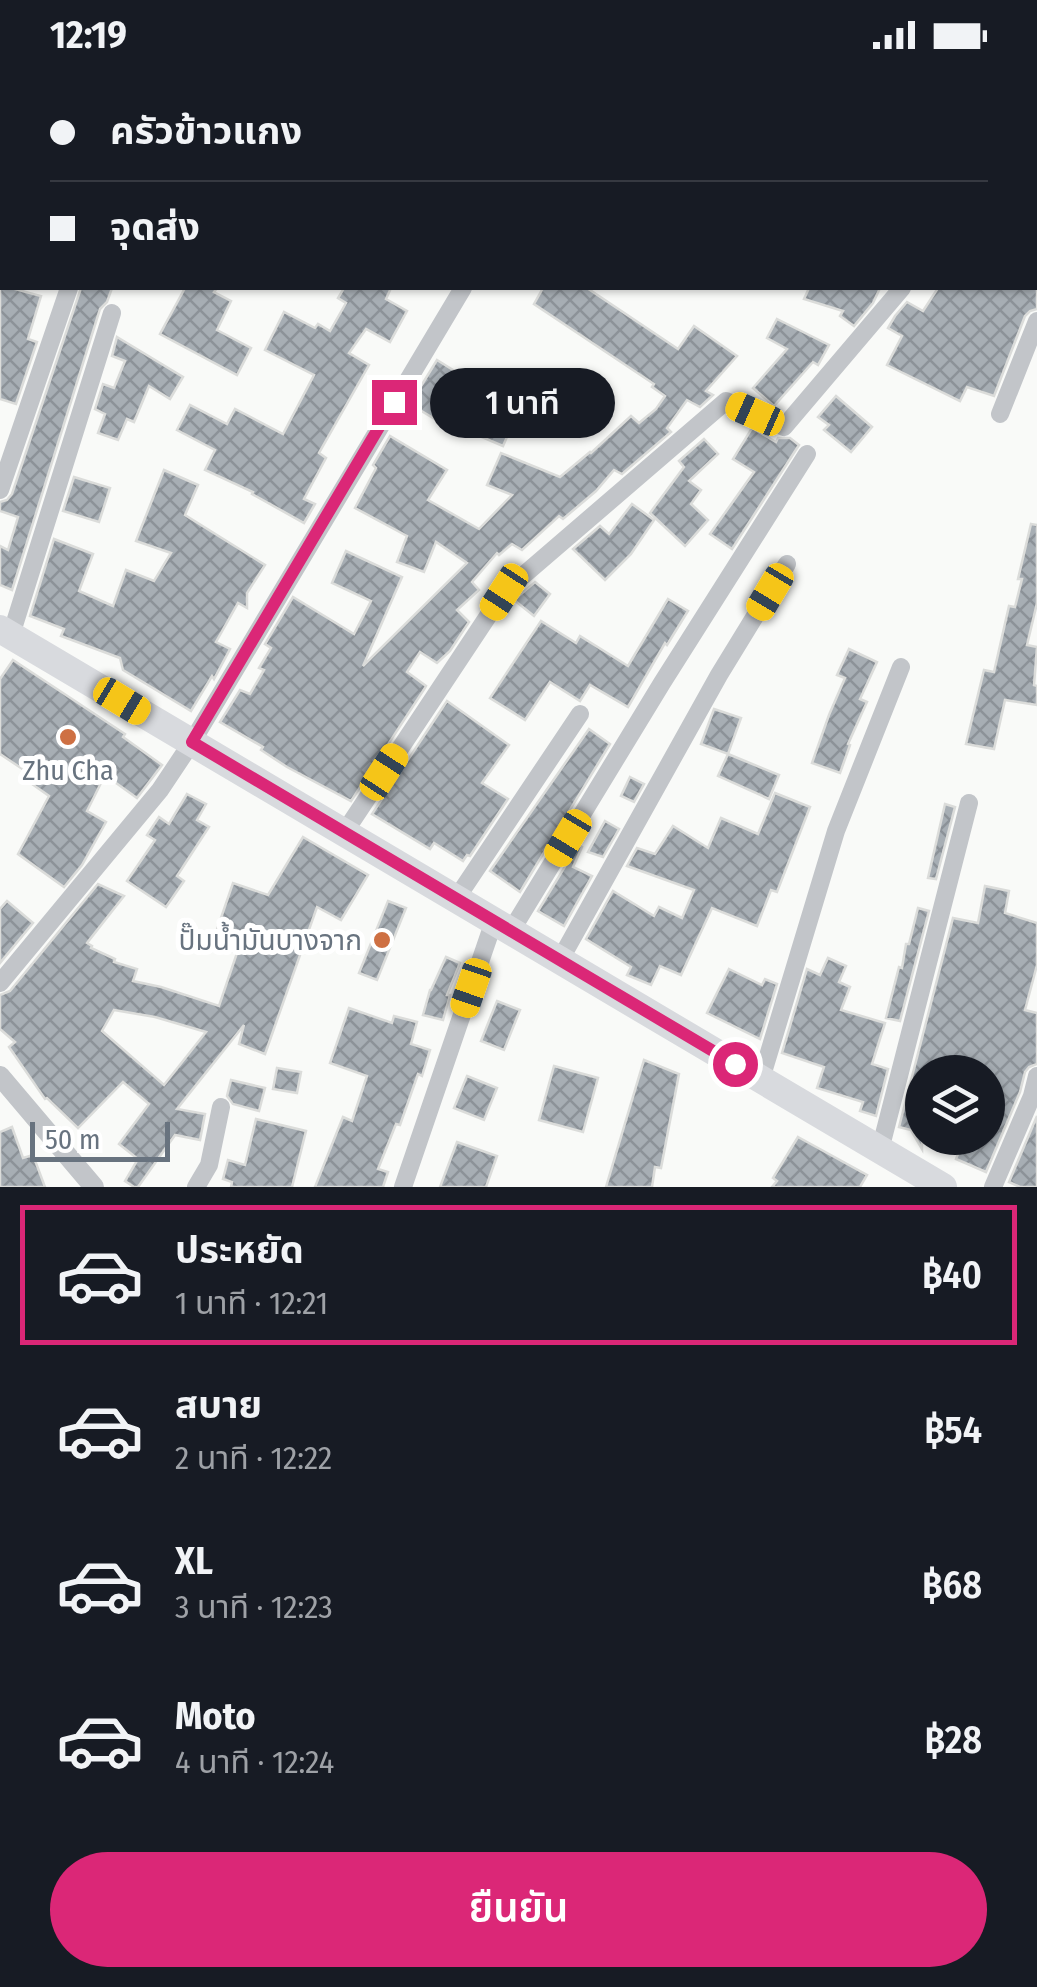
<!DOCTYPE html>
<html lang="th">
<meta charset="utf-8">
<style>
body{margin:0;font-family:"Fira Sans Condensed","Noto Sans Thai",sans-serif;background:#242831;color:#f1f3f6;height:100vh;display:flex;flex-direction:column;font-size:38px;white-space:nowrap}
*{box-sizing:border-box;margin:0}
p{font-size:32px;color:#9ea1a6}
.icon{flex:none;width:55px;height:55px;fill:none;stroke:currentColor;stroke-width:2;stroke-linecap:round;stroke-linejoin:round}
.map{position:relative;height:1117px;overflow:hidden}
.drawer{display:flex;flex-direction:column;background:#171b24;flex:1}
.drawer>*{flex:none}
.banner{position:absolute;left:0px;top:0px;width:1038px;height:220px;box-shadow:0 2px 8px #0004;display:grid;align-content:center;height:220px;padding:0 50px;background:#171b24}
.buttons{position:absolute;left:905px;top:985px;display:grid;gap:20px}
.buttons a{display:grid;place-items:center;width:100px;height:100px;border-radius:50%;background:#171b24;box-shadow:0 2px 8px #0004;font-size:50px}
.scale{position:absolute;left:30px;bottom:25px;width:140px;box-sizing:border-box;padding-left:10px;border:5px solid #68737f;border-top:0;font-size:28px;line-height:35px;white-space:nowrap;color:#68737f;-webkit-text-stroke:8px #fff;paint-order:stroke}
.end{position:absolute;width:45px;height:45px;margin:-22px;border:12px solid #db2777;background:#fff;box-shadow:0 0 0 5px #fff}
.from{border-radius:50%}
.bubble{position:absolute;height:70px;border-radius:35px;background:#171b24;box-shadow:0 2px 8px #0004;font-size:32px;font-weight:600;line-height:70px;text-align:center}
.car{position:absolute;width:30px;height:60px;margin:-30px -15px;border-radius:12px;box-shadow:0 0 8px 2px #0007;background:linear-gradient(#f5c518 24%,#345 0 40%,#f5c518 0 76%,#345 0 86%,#f5c518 0)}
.banner b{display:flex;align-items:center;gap:35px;height:95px;font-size:38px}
.banner b+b{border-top:2px solid #363941}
.banner i{width:25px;height:25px;background:#f1f3f6}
ul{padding:18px 0 0;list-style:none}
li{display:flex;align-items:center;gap:30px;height:140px;margin:0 20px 15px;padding:0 30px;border:5px solid transparent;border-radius:0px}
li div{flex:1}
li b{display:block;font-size:38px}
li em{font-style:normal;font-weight:600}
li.active{border-color:#db2777}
li>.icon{width:90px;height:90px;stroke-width:1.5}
.button{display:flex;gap:20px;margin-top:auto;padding:20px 50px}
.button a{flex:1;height:115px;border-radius:60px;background:#db2777;color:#fff;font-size:40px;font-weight:600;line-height:115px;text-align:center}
.status{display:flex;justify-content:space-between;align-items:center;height:70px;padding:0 50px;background:#171b24;direction:ltr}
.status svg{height:28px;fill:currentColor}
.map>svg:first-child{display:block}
.building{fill:url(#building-cross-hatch);stroke:#dbdcda;stroke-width:2.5;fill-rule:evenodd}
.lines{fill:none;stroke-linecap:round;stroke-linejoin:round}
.minor{stroke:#c2c5c9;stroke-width:18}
.tertiary{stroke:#c2c5c9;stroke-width:20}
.primary{stroke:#d8dade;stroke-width:28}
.route{stroke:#db2777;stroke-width:12}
.poi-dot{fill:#ce7043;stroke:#fff;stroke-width:4}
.labels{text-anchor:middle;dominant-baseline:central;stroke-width:10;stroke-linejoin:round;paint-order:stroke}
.poi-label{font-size:28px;fill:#68737f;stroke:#fff}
</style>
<div class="status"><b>12:19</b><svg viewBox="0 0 49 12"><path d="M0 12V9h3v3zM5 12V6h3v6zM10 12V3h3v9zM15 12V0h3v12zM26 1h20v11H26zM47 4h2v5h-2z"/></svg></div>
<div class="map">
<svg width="1037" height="1117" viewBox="0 0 1037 1117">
<defs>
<pattern id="building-cross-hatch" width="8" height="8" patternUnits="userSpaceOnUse" patternTransform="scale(2.5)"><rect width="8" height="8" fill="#a7aeb4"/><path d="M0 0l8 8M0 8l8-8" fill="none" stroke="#8c9298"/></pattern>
</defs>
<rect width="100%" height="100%" fill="#f9faf8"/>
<g class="building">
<path d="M0,215L41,226L28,269L37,272L16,334L0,329Z"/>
<path d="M81,218H112L107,232L100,239L12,520L0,515V476L8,480L18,447L0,441V432L7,430L12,424Z"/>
<path d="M185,218H217L214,222L231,231L217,260L251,278L237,305L160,264Z"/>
<path d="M344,218H391L386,229L407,241L390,272L366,259L349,283L369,295L319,383L326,388L304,429L315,434L304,453L252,424L253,422L205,400L215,380L177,360L190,335L227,354L235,339L283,364L314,305L265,280L284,242L315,258L318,254L330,261L346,233L338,228Z"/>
<path d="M543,218H587L678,279L694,256L737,286L706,321L713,325L700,337L687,330L667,358L671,362L622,404L614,400L596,421L563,449L559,446L522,480L512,474L499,485L497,483L472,512L479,520L457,540L469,552L450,581L437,593L420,582L407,602L426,616L425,618L351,731L287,697L261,680L263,677L220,652L240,620L250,624L264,600L259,598L271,578L265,574L293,527L354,564L371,531L332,513L346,481L402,507L363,596L467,493L436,472L424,502L397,492L407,466L355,438L376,398L373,395L390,366L447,400L428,430L479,459L512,425L487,415L501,383L560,407L590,382L591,383L631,346L639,353L656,339L665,326L652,317L654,314L534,234Z"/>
<path d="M809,218H880L873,233L854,256L840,246L843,241L804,229Z"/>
<path d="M938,218H1037V239L1030,241L1025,246L994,326L967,317L960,331L887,295L902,266L888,258L895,246L907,232L923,241Z"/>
<path d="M777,249L829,275L818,295L813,292L774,336L753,318L787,279L767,268Z"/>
<path d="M117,267L183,307L170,329L149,316L134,352L127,349L118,370L98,363L105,344L95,339L103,314L114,318L125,291L112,286Z"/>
<path d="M437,290L485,320L481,326L517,344L503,376L461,358L458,363L410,334Z"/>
<path d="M836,326L872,357L851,382L824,360L829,355L818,347Z"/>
<path d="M752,358L776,372L778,368H790L799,375L732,479L710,464L754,402L733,389Z"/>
<path d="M704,369L718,384L689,411L701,420L691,434L708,450L685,476L650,443L684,397L679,391Z"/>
<path d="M164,400L198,415L185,445L265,495L247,523V538L238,533L216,572L230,579L214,609L212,606L191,641L123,600L120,588L61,566L64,559L30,546L54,469L93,484L79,521L113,536L126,500L154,511L171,483L136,471Z"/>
<path d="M74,407L110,418L99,452L63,441Z"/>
<path d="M632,434L654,450L631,484L605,510L573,479L600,456L609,464Z"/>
<path d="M1031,454L1037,455V533L1027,575L1037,577L1034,615L1037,616V635L1005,630L994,679L966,674L984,600L994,602L1009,536L1015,537L1022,509H1018Z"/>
<path d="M535,512L550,524L534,546L514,530Z"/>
<path d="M668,529L688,541L667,575L665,573L628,637L590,615L580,631L550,612L525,650L490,628L541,551L576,573L580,566L628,596Z"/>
<path d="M849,579L877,592L860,629L867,632L848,674L850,675L840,703L812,693L829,645L845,608L837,605Z"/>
<path d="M13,590L125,664L123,667L162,695L137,728L105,705L87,741L106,752L82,795L64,817L18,784L49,726L32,714L36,708L0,684V609Z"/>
<path d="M447,631L509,675L482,713L508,729L470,786L467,785L463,791L434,773L430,779L372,744Z"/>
<path d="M714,639L741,648L728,684L701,674Z"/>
<path d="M589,659L610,674L520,822L490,801Z"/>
<path d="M728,684L779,705L769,729L718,706Z"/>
<path d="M630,707L644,714L634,732L621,726Z"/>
<path d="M775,723L810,737L777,822L771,820L757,856L712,838L681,905L660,896L651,915L627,905L631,897L586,869L613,821L654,846L659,837L682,848L694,820L627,796L637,778L655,784L673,756L708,778L721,748L758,764Z"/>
<path d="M187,724L206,734L197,750L209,757L177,806L184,811L166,837L127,811L155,770L147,765L159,747L169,754Z"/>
<path d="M945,734L955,737L936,809L928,808Z"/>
<path d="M605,751L619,759L603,787L588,782Z"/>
<path d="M303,767L368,805L341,850L317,837L265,984L239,974L244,955L177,1039L205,1044L200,1070L175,1065L138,1117H134L125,1111L138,1089L119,1074L149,1034L123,1012L78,1058L47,1028L45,1029L9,977L15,972L0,959V925L10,921L98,814L124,826L87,873L92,876L91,878L115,889L114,892L137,899L133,911L161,917L219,936L237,883L212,874L233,813L268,825ZM114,940L155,947L206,962L164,1015L102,961Z"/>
<path d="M578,775L582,777L573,797L592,806L564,856L538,841Z"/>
<path d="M985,816L1009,821L1005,843L1037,853V895L1025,940L1037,943V994L1029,997L1025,1002L1020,1022L986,1102L956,1089L958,1084L922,1071V1079L911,1060L899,1057L953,848L978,853ZM922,1002H988V1068H922Z"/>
<path d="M7,831L33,853L0,893V839Z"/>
<path d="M388,831L406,838L377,910L359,903Z"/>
<path d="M918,838L929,841L900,951L886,948L899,897L902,898L906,874H909Z"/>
<path d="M446,887L460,893L447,925H450L443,950L423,945L430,920H431Z"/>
<path d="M828,888L846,896L839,912L850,917L841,940L885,953L872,994L888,999L876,1046L860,1041L863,1032L817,1018L824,997L782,983L807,899L820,905Z"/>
<path d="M729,899L762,915L765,909L777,914L760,969L707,943Z"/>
<path d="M497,931L520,940L504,980L481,971Z"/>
<path d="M349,938L392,953L394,946L417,952L411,974L430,980L422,1006L418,1004L400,1055L396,1054L378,1099L388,1102L383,1117H315L343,1047L352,1051L367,1006L330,993Z"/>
<path d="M644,990L679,1004L661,1098L655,1097L652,1117H606Z"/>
<path d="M554,996L598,1008L583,1062L539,1050Z"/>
<path d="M277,998L301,1002L297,1023L273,1019Z"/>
<path d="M467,1006L497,1018L484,1050L454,1038Z"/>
<path d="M231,1010L265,1018L259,1041L233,1034L227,1026Z"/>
<path d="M1037,1046V1117H1020L1009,1112Z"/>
<path d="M256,1049L306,1061L292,1117H231L232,1112L223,1109L228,1090L245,1095Z"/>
<path d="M12,1057L23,1088L33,1085L45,1117H0V1062Z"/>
<path d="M798,1067L867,1105L860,1117H772L777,1111L773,1108Z"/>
<path d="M457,1072L497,1086L486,1117H440Z"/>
</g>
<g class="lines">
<g class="minor">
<path d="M489,0L493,2"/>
<path d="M143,2V0"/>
<path d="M408,2L410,0"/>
<path d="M592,2L594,0"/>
<path d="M1000,344L1037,251"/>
<path d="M0,420L69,218"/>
<path d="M11,565L112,243"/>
<path d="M344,763L504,522L726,331L784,357L902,218"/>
<path d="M456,829L580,644"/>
<path d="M511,861L662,613L807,384"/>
<path d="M560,890L719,605L787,494"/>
<path d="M0,913L160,720L192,672L463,218"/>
<path d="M761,1009L836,761L901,597"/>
<path d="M880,1080L969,733"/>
<path d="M196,1117L209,1095L221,1037"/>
<path d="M403,1117L494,851"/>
<path d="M993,1117L1032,1026L1037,1006"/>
</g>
<g class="tertiary">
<path d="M867,0L873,2"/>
<path d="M1035,71H1037"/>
<path d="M0,1006L94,1117"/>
</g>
<path class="primary" d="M0,559L943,1117"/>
</g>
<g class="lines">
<path class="route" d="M394,332L192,672L735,994"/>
</g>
<g class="poi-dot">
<circle cx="68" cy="667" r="10"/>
<circle cx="382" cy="870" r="10"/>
</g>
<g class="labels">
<g class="poi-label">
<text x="68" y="700">Zhu Cha</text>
<text x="362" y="870" text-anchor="end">ปั๊มน้ำมันบางจาก</text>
</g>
</g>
</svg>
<div class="buttons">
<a><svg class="icon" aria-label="layers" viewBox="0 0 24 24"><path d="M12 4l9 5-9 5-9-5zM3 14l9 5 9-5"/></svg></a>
</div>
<div class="scale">50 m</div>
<i class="end from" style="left:735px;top:994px"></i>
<i class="end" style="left:394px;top:332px"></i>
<div class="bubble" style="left:430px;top:298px;width:185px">1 นาที</div>
<i class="car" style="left:755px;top:344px;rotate:294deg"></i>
<i class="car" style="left:504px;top:522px;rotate:213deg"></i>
<i class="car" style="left:770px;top:522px;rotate:211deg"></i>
<i class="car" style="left:122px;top:631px;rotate:121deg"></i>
<i class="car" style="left:384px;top:702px;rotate:33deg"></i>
<i class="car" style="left:568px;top:768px;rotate:211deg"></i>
<i class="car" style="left:471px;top:918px;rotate:199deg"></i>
<div class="banner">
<b><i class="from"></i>ครัวข้าวแกง</b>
<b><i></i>จุดส่ง</b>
</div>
</div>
<section class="drawer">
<ul>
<li class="active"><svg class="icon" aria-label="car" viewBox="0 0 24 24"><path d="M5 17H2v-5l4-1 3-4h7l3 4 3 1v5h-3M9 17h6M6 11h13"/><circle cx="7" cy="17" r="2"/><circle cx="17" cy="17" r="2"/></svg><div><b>ประหยัด</b><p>1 นาที · 12:21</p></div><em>฿40</em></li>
<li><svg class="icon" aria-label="car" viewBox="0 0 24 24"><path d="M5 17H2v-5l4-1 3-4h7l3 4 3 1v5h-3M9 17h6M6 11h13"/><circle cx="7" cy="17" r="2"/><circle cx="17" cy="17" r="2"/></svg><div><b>สบาย</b><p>2 นาที · 12:22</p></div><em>฿54</em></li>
<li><svg class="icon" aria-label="car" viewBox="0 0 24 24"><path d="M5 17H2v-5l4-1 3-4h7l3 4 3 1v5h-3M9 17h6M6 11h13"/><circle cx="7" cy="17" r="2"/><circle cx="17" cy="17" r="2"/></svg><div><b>XL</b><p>3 นาที · 12:23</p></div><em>฿68</em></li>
<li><svg class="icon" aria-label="car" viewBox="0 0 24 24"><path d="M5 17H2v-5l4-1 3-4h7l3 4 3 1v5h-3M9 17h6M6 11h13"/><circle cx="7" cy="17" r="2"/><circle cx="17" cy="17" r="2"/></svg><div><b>Moto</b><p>4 นาที · 12:24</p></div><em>฿28</em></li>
</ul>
<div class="button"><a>ยืนยัน</a></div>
</section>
